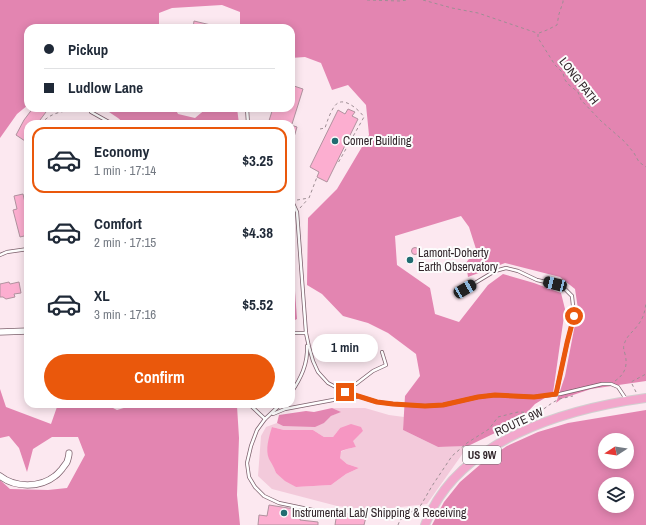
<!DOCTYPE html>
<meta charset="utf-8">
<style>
body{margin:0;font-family:"Archivo Narrow",sans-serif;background:#f2f2f3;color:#1f2937;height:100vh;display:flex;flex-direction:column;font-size:15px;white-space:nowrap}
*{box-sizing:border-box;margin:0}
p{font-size:13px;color:#747a83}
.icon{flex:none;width:22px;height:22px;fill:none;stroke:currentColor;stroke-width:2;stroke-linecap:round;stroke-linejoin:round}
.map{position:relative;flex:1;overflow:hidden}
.details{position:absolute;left:24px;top:120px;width:271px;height:288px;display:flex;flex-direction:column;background:#fff;border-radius:12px;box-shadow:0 2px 10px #0003}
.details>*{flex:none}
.banner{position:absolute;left:24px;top:24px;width:271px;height:88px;border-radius:12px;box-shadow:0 2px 10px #0003;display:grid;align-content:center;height:88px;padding:0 20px;background:#fff}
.needle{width:26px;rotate:258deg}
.tools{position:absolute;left:598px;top:433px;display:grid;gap:8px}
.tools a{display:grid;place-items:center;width:36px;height:36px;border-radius:50%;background:#fff;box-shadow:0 2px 10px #0003;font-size:20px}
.end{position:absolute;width:18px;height:18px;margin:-9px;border:5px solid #ea580c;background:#fff;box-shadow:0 0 0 2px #fff}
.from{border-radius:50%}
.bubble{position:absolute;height:28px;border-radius:14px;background:#fff;box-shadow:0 2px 10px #0003;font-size:13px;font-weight:700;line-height:28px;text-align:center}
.car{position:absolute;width:12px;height:24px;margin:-12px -6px;border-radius:5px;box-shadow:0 0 3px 1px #0007;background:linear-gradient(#222 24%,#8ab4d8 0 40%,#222 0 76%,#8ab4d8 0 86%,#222 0)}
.banner b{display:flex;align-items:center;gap:14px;height:38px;font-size:15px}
.banner b+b{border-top:1px solid #e0e1e3}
.banner i{width:10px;height:10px;background:#1f2937}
ul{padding:7px 0 0;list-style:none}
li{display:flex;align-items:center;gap:12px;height:66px;margin:0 8px 6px;padding:0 12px;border:2px solid transparent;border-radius:12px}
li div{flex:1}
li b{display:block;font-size:15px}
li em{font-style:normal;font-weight:700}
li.selected{border-color:#ea580c}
li>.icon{width:36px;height:36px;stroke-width:1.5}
.button{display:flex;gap:8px;margin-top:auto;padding:8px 20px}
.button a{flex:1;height:46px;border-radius:24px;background:#ea580c;color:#fff;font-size:16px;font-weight:700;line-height:46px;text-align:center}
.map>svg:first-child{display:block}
.green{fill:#f3cadb;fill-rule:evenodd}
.forest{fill:#e385b1;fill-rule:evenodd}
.water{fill:#f696c2}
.building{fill:#fcaed0;stroke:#b1929f}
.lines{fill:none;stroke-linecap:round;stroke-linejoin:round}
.lane-casing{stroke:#7c606c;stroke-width:4}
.street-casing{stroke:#7c606c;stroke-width:7}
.primary-casing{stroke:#d2cfd0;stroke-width:10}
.path{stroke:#9e8e94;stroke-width:1;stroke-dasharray:3 3;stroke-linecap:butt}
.lane{stroke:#fff;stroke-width:2.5}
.street{stroke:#fff;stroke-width:5.5}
.primary{stroke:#f2a7cc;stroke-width:8}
.route{stroke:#ea580c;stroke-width:5}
.poi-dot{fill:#206c71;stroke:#fcfcfc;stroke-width:1.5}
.labels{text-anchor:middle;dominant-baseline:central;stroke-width:4;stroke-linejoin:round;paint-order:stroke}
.shield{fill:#fcfcfc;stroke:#6f666a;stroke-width:1}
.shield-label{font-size:11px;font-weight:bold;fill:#32262b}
.street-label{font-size:12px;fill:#32262b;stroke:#fcfcfc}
.poi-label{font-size:12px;fill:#32262b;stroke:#fcfcfc;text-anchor:start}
</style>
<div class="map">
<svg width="646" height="525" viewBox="0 0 646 525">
<rect width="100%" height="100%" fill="#fce8f0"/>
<path class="green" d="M332,408H365L389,415L404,417L403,430L438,447L468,446L427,504L374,510L337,506L272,489L258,476L261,436L266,427L277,423L283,426L324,423L331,416L340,412ZM272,427L284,430H313L324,437H333L340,428L363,431L352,441L356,447L347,449L340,452V458L347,464L359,468L346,474L331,485L296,487L276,473L274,467Z"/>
<g class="forest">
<path d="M0,0H646V381L591,389L561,399L556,403L565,376L578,309L575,289L560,277L505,263L468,277L466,263L476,249L469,227L461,216L395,236L397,265L430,288L435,314L459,322L488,285L503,274L534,283L561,293L565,309L553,393L535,404L518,422L468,446L438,447L403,430L405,396L420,376L416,354L388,333L368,323L343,316L322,294L307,285L308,218L337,189L369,135L366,105L348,85L332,90L321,63L305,57L291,58V28H240V12L222,5L172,8L159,13V28H28V105L17,114L0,138Z"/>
<path d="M103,108H175L178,114L195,118L207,108H237L239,124H125L118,118Z"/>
<path d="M291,263H293L297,319L291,322Z"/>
<path d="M0,389L6,407L51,424L58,404H105L117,410L137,404H235L237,406L239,438L237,495L240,525H0V480L10,489L48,490L67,488L85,455L78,437H52L33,449L27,472L19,448L9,436L0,438Z"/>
<path d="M332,408L341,412L331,416L324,423L315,427L283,426L277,423L279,415L306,411L314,412Z"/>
<path d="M646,410V525H432L444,502L460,482L482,463L507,446L538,432L568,423ZM605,440H627V462H605ZM605,484H627V506H605Z"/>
</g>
<path class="water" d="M351,424L361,427L363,431L353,441L356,447L347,449L341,451L340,458L347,464L359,468L346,474L331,485L296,487L285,481L276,473C274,467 272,464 269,459C265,449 269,437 272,427L284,430H313L324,437H333L340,428Z"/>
<g class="building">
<path d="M194,21L215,26V28H193Z"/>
<path d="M291,85L303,89L292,124H268L273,108H291Z"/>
<path d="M33,108H49L37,124H28V143L16,135L24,120Z"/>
<path d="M348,109L355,112L352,116L358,119L327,182L317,177L319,172L310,167L338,110L345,114Z"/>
<path d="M291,125L297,127L292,144L291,143Z"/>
<path d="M23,194L28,216V235L20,237L13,210L17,209L14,196Z"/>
<circle cx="415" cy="251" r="3.5"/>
<path d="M9,282L10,284L19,282L21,293L14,294L15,297L6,299L3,297H0V284Z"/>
<path d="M269,505L301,510L300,520L318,522V525H258L259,515L267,516Z"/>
<path d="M337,512L366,517L364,525H335Z"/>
</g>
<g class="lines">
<g class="lane-casing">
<g id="lane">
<path d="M90,108L91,112L109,122L117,124"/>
<path d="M247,108L248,124"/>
<path d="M186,109L187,108"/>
<path d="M291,199L297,212L306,333L309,347L313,361L318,372L328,383L345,392L377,402L393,404L425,406L443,405L478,397L495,395L534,397L560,394L602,384H611L618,387L626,399"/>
<path d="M0,255L7,252L28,249"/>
<path d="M465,289L495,271L506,268L518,271L537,280L555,284L564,288L572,296L574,316L567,343L556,394"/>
<path d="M291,333H306"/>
<path d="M356,384L373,371L386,365L382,352"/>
<path d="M291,393C301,378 308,364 307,346"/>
<path d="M249,404L265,419"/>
<path d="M281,404L265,419L257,430L251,446L247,463L249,477L255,487L264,496L279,503L332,514"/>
<path d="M273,414L285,409L349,397H357"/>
</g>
</g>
<g class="street-casing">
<g id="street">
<path d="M0,332L28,331"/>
<path d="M0,476C15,488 40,488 55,476C58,474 60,471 62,469C63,467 66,464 67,462C68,459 69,455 69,453"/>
</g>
</g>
<g class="primary-casing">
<path id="primary" d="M425,525C457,440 565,409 646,398"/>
</g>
<g class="path">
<path d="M367,0L400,1L407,0"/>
<path d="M423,0L452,8L478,13L537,33"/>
<path d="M539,33L547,30L557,25L559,14L563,2V0"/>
<path d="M538,34V38L555,65L563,73L565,80L569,85L578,92L581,100L601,121L625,142L634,153L639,162L646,167"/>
<path d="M41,124C51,111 68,110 84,110L85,108"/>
<path d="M320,129L325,128C327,122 332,106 338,103C346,98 360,111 364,117L338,163H336"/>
<path d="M297,200L309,198L317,177"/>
<path d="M300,208L308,199"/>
<path d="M291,217H292"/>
<path d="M615,381C625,374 628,366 625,354C624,350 623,348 624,345C626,336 633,332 638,325C644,317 645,311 646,302"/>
<path d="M636,392L631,382L646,374"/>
<path d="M398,525L400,520L421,505L432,486L452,456L467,443L489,429L498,417L518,412L538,413L552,403L559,399L573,396"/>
</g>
<use href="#lane" class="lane"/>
<use href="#street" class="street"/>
<use href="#primary" class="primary"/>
</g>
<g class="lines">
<path class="route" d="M345,392L377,402L393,404L425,406L443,405L478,397L495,395L534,397L556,394L567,343L574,316"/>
</g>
<g class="poi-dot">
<circle cx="335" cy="141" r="4"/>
<circle cx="410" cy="260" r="4"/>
<circle cx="284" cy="513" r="4"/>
</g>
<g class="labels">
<rect class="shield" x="463" y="446" width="38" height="18" rx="3"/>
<g class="shield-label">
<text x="482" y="455">US 9W</text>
</g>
<g class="street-label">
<text transform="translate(579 81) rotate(52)">LONG PATH</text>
<text transform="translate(519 422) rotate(-25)">ROUTE 9W</text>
</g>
<g class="poi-label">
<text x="343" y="141">Comer Building</text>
<text x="418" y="253">Lamont-Doherty<tspan x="418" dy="14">Earth Observatory</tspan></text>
<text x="292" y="513">Instrumental Lab/ Shipping &amp; Receiving</text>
</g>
</g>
</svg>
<div class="tools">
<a><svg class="needle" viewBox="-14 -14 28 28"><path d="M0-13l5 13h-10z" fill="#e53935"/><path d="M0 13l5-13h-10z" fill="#747a83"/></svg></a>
<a><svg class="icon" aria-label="layers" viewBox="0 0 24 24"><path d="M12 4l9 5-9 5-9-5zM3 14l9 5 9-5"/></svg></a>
</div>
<i class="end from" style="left:574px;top:316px"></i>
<i class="end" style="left:345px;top:392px"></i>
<div class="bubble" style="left:312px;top:334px;width:66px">1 min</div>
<i class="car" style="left:555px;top:284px;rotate:284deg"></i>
<i class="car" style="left:465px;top:289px;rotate:60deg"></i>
<div class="banner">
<b><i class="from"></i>Pickup</b>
<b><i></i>Ludlow Lane</b>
</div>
<section class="details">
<ul>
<li class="selected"><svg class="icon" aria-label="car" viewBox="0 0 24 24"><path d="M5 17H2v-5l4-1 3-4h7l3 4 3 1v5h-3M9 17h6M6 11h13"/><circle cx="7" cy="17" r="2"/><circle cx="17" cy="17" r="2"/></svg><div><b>Economy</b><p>1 min · 17:14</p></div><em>$3.25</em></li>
<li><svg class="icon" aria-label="car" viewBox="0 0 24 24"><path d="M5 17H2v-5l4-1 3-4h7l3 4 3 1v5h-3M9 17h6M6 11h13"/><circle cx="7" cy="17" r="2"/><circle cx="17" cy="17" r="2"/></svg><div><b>Comfort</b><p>2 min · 17:15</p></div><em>$4.38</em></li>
<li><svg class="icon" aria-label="car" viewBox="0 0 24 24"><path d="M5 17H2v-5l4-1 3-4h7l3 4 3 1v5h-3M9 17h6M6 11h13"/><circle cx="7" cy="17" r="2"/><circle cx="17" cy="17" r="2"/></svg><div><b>XL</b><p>3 min · 17:16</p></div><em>$5.52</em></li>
</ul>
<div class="button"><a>Confirm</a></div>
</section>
</div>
